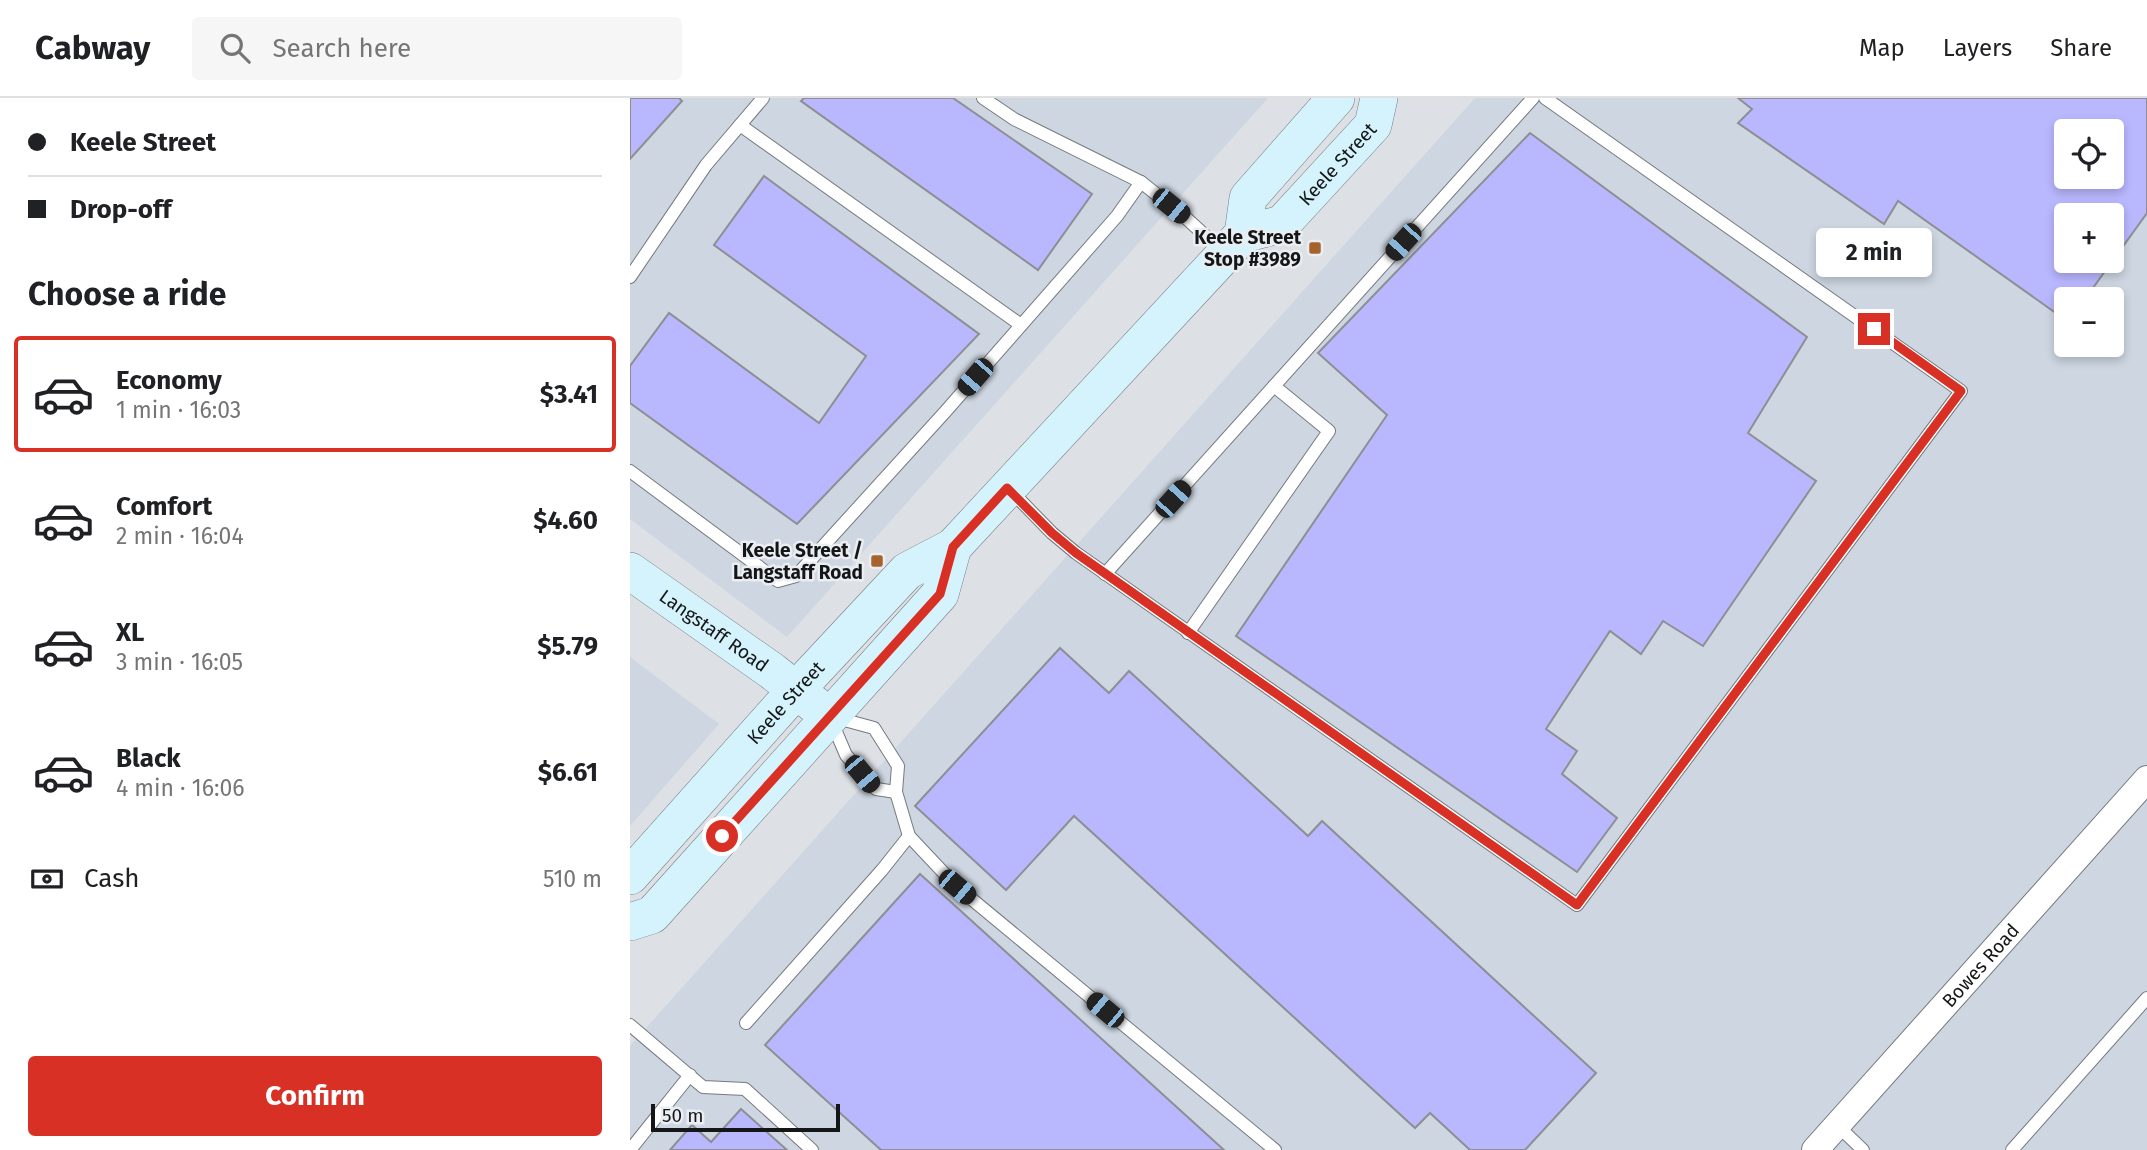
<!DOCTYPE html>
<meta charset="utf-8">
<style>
body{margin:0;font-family:"Fira Sans",sans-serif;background:#f6f6f6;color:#202124;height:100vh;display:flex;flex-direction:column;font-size:26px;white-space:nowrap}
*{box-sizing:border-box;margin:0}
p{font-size:23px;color:#757577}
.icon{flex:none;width:38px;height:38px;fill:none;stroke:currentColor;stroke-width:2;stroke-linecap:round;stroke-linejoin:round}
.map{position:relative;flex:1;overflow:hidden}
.details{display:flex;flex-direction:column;background:#fff;width:630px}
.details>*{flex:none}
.guide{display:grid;align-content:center;height:154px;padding:0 28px;background:#fff}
.buttons{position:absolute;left:1424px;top:21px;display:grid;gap:14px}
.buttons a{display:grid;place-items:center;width:70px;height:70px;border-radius:7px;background:#fff;box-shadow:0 4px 10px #0003;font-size:35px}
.scale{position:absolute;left:21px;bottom:18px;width:189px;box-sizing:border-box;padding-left:7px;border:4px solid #141617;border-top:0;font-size:19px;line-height:24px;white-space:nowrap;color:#141617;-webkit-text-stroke:5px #eaeef3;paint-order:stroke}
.end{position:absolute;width:32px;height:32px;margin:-16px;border:9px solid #d93025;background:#fff;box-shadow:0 0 0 4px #fff}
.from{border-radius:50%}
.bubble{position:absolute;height:49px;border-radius:7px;background:#fff;box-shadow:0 4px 10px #0003;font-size:23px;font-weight:700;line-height:49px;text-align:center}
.car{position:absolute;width:21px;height:42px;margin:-21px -10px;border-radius:9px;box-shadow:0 0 5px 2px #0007;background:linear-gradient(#222 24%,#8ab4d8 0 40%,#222 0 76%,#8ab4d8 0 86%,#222 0)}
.guide b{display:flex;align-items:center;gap:24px;height:66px;font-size:26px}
.guide b+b{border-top:2px solid #e0e0e0}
.guide i{width:18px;height:18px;background:#202124}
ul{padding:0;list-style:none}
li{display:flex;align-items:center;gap:21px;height:116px;margin:0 14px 10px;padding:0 14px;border:4px solid transparent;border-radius:7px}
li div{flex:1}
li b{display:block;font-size:26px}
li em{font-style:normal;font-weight:700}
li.on{border-color:#d93025}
li>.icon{width:63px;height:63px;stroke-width:1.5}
h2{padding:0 28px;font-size:32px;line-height:84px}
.pay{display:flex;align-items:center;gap:18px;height:77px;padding:0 28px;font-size:26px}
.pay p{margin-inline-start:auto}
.action{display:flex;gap:14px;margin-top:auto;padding:14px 28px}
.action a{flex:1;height:80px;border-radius:7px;background:#d93025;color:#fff;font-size:28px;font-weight:700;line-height:80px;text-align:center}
header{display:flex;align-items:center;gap:42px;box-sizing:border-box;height:98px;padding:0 35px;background:#fff;border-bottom:2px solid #e0e0e0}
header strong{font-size:33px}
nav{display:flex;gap:38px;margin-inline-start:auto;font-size:24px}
.search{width:490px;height:63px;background:#f6f6f6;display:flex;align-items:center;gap:18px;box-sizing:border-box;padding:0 24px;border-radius:7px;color:#757577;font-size:26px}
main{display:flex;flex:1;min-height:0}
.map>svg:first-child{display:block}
.built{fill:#cdd6e1;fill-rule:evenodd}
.building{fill:#b9b7fe;stroke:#8e8e93;stroke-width:2;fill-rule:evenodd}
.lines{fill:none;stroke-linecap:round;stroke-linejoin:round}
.lane-casing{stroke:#767a7e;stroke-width:14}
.street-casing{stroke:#767a7e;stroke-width:28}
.secondary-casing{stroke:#767a7e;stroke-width:38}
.lane{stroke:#fff;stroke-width:12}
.street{stroke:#fff;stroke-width:26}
.secondary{stroke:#d5f3fc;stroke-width:37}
.route{stroke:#d93025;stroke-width:9}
.poi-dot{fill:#a4642c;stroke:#eaeef3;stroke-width:2.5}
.labels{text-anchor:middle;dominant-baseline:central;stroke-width:5;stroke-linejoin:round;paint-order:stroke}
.street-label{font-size:19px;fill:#141617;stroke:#eaeef3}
.poi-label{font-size:19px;font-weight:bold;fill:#141617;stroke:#eaeef3;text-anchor:end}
</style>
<header>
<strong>Cabway</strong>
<div class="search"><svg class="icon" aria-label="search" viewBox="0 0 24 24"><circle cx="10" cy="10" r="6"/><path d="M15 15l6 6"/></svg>Search here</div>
<nav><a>Map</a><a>Layers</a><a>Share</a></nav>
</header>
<main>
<section class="details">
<div class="guide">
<b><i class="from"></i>Keele Street</b>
<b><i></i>Drop-off</b>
</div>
<h2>Choose a ride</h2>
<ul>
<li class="on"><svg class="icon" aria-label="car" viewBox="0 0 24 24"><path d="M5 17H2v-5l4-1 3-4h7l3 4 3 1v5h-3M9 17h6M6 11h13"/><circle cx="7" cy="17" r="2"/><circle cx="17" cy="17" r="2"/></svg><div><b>Economy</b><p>1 min · 16:03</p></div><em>$3.41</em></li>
<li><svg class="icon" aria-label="car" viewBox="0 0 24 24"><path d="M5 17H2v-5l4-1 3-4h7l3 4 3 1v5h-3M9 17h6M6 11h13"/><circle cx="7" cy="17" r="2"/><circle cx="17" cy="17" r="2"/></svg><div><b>Comfort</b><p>2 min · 16:04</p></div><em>$4.60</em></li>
<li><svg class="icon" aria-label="car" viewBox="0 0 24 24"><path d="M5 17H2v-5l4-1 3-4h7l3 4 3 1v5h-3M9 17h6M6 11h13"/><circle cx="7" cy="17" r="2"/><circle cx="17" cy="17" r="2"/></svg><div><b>XL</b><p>3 min · 16:05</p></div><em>$5.79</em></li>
<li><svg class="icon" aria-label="car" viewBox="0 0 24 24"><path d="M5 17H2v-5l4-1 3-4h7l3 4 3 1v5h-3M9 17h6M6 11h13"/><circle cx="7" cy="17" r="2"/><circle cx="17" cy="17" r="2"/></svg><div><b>Black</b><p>4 min · 16:06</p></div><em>$6.61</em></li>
</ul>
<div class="pay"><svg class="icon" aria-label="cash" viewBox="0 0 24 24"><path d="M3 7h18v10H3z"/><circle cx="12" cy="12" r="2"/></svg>Cash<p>510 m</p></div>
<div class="action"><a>Confirm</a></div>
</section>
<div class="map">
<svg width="1517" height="1052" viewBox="0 0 1517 1052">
<rect width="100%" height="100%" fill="#dde1e6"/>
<g class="built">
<path d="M0,0H638L157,539L0,421Z"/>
<path d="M845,0H1517V1052H0V948ZM1437,33H1482V79H1437ZM1437,117H1482V163H1437ZM1437,201H1482V247H1437Z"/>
<path d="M0,559L89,626L0,728Z"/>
</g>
<g class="building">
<path d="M0,0H49L52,3L0,61Z"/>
<path d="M174,0H323L462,96L408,172L171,3Z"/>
<path d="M1108,0H1517V115L1455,201H1437V223L1268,103L1254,126L1108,25L1122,11ZM1437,33H1482V79H1437ZM1437,117H1482V163H1437Z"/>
<path d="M900,35L1177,239L1118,335L1186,383L1073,548L1033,523L1011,556L980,533L916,631L947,653L932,676L987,720L947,774L606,538L757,317L688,255Z"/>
<path d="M134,78L349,236L167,426L0,305V268L39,215L189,325L236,258L84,147Z"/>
<path d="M430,550L479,595L499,573L678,738L692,723L966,975L895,1052H840L800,1015L785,1030L444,718L376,792L285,708Z"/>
<path d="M290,776L594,1052H251L135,947Z"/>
<path d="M111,1011L157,1052H40L62,1027L81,1044Z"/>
</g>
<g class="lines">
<g class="lane-casing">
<g id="lane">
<path d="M353,0L384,21L511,84"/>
<path d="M110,27L391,227"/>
<path d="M0,179L76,67L133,0"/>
<path d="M0,373L148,483L166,478L315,314L487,118L511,84L556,120L593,154"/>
<path d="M380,392L422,435L446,455L947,807L1331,293L915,0"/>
<path d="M475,476L903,0"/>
<path d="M558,535L699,333L644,288"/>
<path d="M207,620L244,630L268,668L266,694L279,738L327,789L645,1052"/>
<path d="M201,622L216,657L246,691L266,694"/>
<path d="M116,925L252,772L279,738"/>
<path d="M0,927L73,989L115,991L182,1052"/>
<path d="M1207,1027L1233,1052"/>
<path d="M0,1052L60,977"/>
<path d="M1382,1052L1517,900"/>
</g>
</g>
<g class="street-casing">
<g id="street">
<path id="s1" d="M1185,1052L1517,681"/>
</g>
</g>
<g class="secondary-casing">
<g id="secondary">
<path id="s2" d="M613,136L652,126L743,27L749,0"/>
<path id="s3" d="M0,473L142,573L185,607"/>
<path id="s4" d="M0,778L166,592L277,473L323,449L595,156L613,136L618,100L706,0"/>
<path d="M0,824L22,817L310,496L323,449"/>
</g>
</g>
<use href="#lane" class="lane"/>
<use href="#street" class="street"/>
<use href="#secondary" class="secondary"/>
</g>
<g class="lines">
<path class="route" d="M92,738L310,496L323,449L377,390L422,435L446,455L947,807L1331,293L1244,231"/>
</g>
<g class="poi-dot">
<rect x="678" y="143" width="14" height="14" rx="3.5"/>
<rect x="240" y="456" width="14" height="14" rx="3.5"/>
</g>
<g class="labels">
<g class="street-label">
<text stroke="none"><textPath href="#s2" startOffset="122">Keele Street</textPath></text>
<text stroke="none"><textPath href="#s3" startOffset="103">Langstaff Road</textPath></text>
<text stroke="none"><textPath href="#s4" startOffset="233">Keele Street</textPath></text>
<text stroke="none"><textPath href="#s1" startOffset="248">Bowes Road</textPath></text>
</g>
<g class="poi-label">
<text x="671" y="139">Keele Street<tspan x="671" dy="22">Stop #3989</tspan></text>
<text x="233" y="452">Keele Street /<tspan x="233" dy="22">Langstaff Road</tspan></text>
</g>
</g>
</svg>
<div class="buttons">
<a><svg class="icon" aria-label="locate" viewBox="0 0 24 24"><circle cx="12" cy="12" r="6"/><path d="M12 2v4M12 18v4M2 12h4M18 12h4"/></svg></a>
<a>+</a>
<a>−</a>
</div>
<div class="scale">50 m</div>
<i class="end from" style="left:92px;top:738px"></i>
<i class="end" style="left:1244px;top:231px"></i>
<div class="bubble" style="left:1186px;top:130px;width:116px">2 min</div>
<i class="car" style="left:541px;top:108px;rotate:129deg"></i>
<i class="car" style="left:773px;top:144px;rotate:222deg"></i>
<i class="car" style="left:345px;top:279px;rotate:221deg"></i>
<i class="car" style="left:543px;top:401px;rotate:42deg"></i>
<i class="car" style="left:232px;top:676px;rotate:140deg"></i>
<i class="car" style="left:327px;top:789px;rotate:130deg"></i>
<i class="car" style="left:475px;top:912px;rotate:310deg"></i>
</div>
</main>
